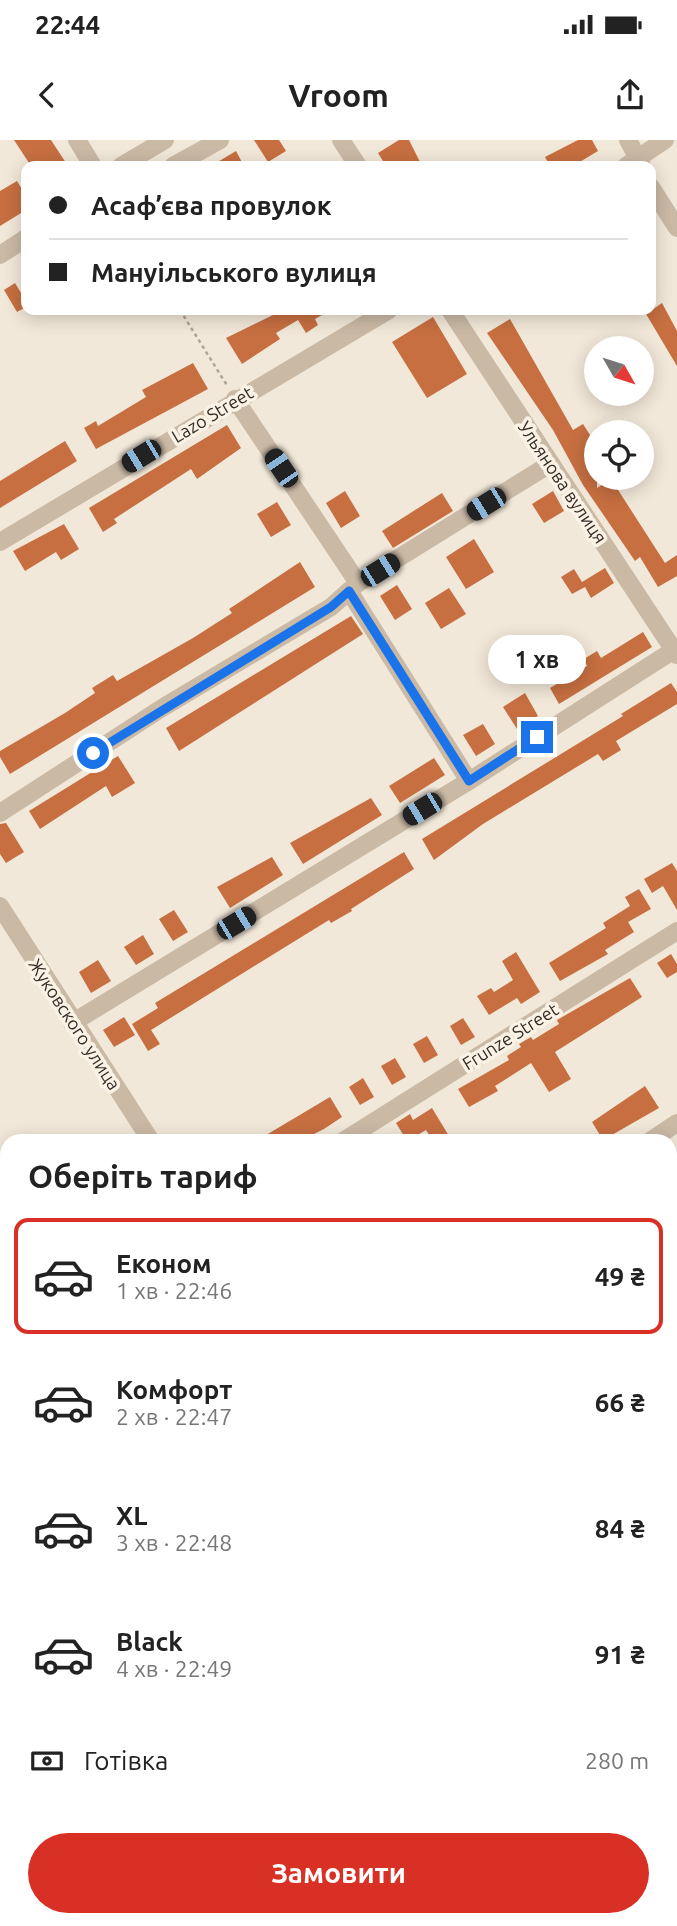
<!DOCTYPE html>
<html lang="uk">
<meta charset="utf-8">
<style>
body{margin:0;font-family:Ubuntu,sans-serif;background:#f2f2f2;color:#222;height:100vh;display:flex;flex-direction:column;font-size:26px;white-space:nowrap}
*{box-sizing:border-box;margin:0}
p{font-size:23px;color:#767676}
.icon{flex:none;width:38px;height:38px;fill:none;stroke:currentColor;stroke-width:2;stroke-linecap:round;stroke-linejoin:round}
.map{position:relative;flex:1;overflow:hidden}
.side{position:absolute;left:0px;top:994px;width:677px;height:793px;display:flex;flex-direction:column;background:#fff;border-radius:21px 21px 0 0;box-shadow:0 4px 18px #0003}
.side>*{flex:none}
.guide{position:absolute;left:21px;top:21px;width:635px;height:154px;border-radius:14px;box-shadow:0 4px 18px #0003;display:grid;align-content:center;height:154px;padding:0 28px;background:#fff}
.needle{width:46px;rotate:129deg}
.controls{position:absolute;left:584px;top:196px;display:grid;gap:14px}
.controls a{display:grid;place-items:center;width:70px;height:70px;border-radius:50%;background:#fff;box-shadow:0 4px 18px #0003;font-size:35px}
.end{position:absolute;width:32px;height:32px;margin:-16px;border:9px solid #1a73e8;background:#fff;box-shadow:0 0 0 4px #fff}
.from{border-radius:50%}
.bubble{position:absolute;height:49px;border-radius:24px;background:#fff;box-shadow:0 4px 18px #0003;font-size:23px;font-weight:700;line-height:49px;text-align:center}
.car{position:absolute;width:21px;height:42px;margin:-21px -10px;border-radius:9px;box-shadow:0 0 5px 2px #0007;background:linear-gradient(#222 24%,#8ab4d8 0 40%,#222 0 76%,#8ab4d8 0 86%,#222 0)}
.guide b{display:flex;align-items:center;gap:24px;height:66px;font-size:26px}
.guide b+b{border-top:2px solid #e0e0e0}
.guide i{width:18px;height:18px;background:#222}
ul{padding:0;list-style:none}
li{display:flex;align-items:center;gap:21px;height:116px;margin:0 14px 10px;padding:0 14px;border:4px solid transparent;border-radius:14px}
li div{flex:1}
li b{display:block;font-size:26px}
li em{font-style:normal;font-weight:700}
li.current{border-color:#d93025}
li>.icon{width:63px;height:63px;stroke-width:1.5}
h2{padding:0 28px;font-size:32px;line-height:84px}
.pay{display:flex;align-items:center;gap:18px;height:77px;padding:0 28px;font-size:26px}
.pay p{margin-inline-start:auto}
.primary-button{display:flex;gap:14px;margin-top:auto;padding:14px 28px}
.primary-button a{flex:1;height:80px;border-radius:42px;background:#d93025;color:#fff;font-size:28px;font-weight:700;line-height:80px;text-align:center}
.status{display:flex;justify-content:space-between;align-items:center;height:49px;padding:0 35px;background:#fff;direction:ltr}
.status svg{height:19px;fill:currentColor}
header{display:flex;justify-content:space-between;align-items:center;height:91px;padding:0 28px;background:#fff;font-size:32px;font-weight:700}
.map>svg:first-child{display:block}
.green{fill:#afc199}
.water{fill:#78a7af}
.building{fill:#c76f41}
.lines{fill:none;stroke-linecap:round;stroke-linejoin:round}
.path{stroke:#b5a38f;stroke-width:2.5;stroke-dasharray:3.5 3.5;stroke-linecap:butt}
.minor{stroke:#cab9a5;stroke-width:18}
.route{stroke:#1a73e8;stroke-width:9}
.labels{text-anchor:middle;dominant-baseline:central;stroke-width:7;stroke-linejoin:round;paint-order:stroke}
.street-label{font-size:18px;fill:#352c26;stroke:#f9f2e5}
</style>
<div class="status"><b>22:44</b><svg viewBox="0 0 49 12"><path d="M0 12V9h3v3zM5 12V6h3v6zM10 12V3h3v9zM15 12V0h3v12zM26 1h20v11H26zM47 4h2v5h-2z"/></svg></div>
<header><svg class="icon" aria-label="back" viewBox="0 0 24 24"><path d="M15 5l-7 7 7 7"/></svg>Vroom<svg class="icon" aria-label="share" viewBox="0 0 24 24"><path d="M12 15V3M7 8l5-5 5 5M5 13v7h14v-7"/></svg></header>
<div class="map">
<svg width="677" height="1786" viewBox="0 0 677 1786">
<rect width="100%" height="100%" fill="#f2e8d9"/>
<g class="green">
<path d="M677,1609V1786H359L355,1780H670V1612Z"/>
<path d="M7,1772V1780H301L305,1786H4Z"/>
</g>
<g class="water">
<path d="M677,1390V1455L670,1461V1395Z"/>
<path d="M3,1527L7,1528V1772L4,1786H0V1532Z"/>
</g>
<g class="building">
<path d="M14,0H51L68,26H31Z"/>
<path d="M254,0H279L286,11L268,22Z"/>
<path d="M399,0H409L422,26H386L378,13Z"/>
<path d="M578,0H592L598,11L573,26H550L545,17Z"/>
<path d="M236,11L244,26H211Z"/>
<path d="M17,41L26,56V70L0,86V51Z"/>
<path d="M15,143L26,161V167L17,172L4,150Z"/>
<path d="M662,163L677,191V226L646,174Z"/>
<path d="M270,170H331L315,179L318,185L306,193L298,180L276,193L280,199L242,224L226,198L273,175Z"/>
<path d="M433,177L467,234L427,258L392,202Z"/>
<path d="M510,179L573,290L583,284L597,306V348L611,339L665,423L677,415V436L658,447L640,417L635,421L583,345L553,290L487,193Z"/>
<path d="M193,223L208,249L96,309L84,288L96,281L98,286L146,257L142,250Z"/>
<path d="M227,285L241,308L197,339L191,329L114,379L117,383L103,392L89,368Z"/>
<path d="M65,301L77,321L0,368V341Z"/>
<path d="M345,351L360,376L341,388L326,363Z"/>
<path d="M553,351L564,371L544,383L532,364Z"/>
<path d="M442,353L453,371L393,408L382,391Z"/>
<path d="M277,362L291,385L271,397L257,374Z"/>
<path d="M64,384L79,409L61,420L56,412L25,431L13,411Z"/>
<path d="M474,399L494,432L466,449L446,417Z"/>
<path d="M300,422L315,447L10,634L0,617V611L65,573L95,553L92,548L113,535L117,541L193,498L232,473L229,469Z"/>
<path d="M605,428L614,443L591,458L585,447L572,454L561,437L574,429L582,442Z"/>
<path d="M397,445L412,469L395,480L380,456Z"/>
<path d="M449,448L466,474L441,489L425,463Z"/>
<path d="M351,476L363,494L179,611L166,588Z"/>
<path d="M643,492L652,507L559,564L550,548L587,526L584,519L597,511L601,518Z"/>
<path d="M671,543L677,552V564L616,601L621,610L603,621L598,614L483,684L434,720L422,699L623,576L621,574Z"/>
<path d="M525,553L538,576L517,589L503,567Z"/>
<path d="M483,584L495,604L476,616L463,595Z"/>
<path d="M118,616L135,643L112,657L106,646L40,689L29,671Z"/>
<path d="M434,618L445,635L400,663L389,646Z"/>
<path d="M371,658L382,675L303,724L290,703Z"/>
<path d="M6,683L24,712L6,723L0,714V684Z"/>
<path d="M404,712L414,729L351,769L352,771L331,783L329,780L151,890L160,904L148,911L132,884L158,868L155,863Z"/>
<path d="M272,717L283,735L230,768L217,747Z"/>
<path d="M672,723L677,731V770L663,746L652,753L644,739Z"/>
<path d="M639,749L651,769L628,782L634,792L605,810L608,814L560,841L549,823L606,788L603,783L630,766L625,757Z"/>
<path d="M174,770L188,792L173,801L159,779Z"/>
<path d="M143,795L154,814L136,825L124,807Z"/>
<path d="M516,812L540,852L521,864L517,858L489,875L477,856L491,848L494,852L513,840L502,821Z"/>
<path d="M671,814L677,824V832L667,838L657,823Z"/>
<path d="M98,820L111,841L91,853L79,832Z"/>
<path d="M630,838L642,857L555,912L571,939L549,952L531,923L495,946L498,951L469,967L458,949L509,920L507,916L521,907L519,904L531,897L533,900L559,884L557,880Z"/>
<path d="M124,877L135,895L114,907L103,890Z"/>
<path d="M463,878L475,897L461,905L450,886Z"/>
<path d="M427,896L438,915L424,923L413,904Z"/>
<path d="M395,918L406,937L392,945L381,926Z"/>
<path d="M363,938L374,957L360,965L349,947Z"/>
<path d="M645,946L659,968L603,1000L592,982Z"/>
<path d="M330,957L342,977L324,989L300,1001H256Z"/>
<path d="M432,968L452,1001H433L426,990L407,1001L396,983L410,974L413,980Z"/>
</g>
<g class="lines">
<g class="path">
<path d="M180,170L228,247"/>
<path d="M0,1396L7,1394"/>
</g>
<g class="minor">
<path d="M77,0L93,26"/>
<path d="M341,0L358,26"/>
<path d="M628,0L642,26"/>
<path d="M121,26L165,0"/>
<path d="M173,26L220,0"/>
<path d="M626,26L665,0"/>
<path d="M651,47L677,88"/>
<path d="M0,115L26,98"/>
<path d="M450,170L677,515"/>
<path d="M235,259L358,443"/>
<path d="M0,402L389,170"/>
<path d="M349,451L469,641"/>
<path d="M0,673L162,568L331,467L358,443L550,324"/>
<path d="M0,766L151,1001"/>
<path d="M72,883L469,641L677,508"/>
<path d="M343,1001L677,791"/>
<path d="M650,1001L677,983"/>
<path d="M0,1078L7,1086"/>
<path d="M670,1139L677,1135"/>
</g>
</g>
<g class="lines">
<path class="route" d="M93,613L331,467L349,451L469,641L537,597"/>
</g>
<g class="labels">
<g class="street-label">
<text transform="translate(212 274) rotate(-31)">Lazo Street</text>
<text transform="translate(563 342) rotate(56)">Ульянова вулиця</text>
<text transform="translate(75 884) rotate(57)">Жуковского улица</text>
<text transform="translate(510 896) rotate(-32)">Frunze Street</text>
</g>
</g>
</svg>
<div class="controls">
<a><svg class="needle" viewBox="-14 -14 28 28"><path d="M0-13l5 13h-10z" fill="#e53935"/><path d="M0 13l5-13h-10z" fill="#767676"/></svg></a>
<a><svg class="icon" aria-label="locate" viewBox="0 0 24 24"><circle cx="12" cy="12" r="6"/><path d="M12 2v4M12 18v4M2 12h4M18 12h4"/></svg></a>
</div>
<i class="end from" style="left:93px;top:613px"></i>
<i class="end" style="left:537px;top:597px"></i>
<div class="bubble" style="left:488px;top:495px;width:98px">1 хв</div>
<i class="car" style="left:141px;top:316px;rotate:239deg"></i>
<i class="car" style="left:281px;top:328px;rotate:326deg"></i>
<i class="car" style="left:486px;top:364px;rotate:238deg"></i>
<i class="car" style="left:380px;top:430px;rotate:58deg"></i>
<i class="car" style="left:422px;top:669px;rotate:239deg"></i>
<i class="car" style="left:236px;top:783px;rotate:59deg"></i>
<div class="guide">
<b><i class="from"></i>Асаф’єва провулок</b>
<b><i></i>Мануільського вулиця</b>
</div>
<section class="side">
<h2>Оберіть тариф</h2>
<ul>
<li class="current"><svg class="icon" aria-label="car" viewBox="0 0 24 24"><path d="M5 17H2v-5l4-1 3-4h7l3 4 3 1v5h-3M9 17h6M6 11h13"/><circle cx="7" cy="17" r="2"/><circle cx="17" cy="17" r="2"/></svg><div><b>Економ</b><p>1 хв · 22:46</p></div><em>49 ₴</em></li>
<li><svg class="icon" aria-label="car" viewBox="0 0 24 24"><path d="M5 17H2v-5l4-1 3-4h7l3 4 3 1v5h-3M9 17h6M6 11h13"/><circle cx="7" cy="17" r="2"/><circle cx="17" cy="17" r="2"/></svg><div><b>Комфорт</b><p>2 хв · 22:47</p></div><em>66 ₴</em></li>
<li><svg class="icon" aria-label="car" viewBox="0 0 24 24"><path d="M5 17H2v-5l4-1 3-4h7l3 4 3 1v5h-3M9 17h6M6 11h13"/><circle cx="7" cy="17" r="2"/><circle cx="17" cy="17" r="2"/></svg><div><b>XL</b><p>3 хв · 22:48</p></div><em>84 ₴</em></li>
<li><svg class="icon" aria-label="car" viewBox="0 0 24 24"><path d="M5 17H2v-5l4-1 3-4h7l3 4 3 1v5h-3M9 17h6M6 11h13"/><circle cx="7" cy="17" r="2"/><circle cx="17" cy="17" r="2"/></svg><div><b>Black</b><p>4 хв · 22:49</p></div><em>91 ₴</em></li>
</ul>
<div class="pay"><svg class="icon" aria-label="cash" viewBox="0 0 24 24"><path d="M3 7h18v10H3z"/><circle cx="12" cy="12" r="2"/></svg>Готівка<p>280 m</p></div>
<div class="primary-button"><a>Замовити</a></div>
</section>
</div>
